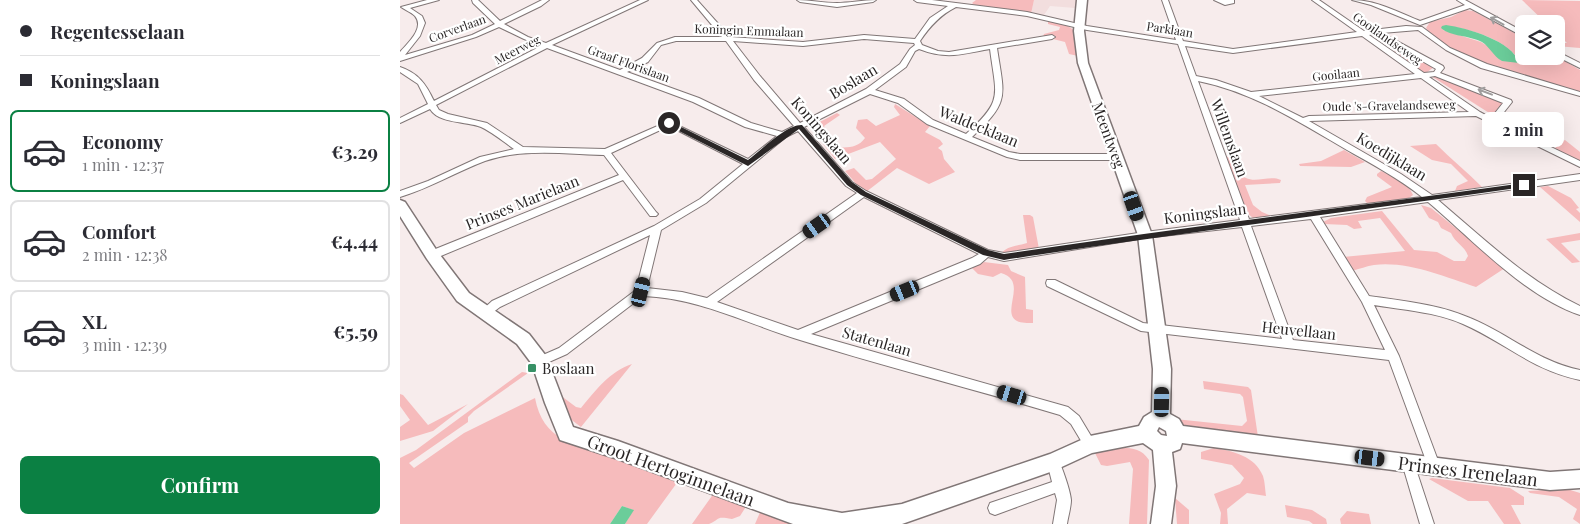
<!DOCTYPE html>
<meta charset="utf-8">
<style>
body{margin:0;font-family:"Playfair Display",serif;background:#f2f2f3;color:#2b2b33;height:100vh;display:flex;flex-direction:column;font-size:19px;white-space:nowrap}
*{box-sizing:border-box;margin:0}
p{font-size:16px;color:#7c7c81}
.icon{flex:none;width:28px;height:28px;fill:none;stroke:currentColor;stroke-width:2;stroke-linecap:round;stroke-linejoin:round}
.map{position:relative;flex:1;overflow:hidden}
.side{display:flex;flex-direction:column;background:#fff;width:400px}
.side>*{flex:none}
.banner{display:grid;align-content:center;height:110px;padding:0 20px;background:#fff}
.fabs{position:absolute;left:1115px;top:15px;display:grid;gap:10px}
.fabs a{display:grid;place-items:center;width:50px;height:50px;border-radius:8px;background:#fff;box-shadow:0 5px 20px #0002;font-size:25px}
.end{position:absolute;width:22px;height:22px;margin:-11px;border:6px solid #2a2626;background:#fff;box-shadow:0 0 0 2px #fff}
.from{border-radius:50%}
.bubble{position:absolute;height:35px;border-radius:8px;background:#fff;box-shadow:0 5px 20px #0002;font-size:16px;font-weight:700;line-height:35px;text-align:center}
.car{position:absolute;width:15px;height:30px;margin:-15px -8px;border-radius:6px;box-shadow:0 0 4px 1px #0007;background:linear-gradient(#222 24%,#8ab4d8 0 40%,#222 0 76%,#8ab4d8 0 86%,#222 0)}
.banner b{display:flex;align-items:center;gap:18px;height:48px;font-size:19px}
.banner b+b{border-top:1px solid #e1e1e2}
.banner i{width:12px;height:12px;background:#2b2b33}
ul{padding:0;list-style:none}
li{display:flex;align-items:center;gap:15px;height:82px;margin:0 10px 8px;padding:0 10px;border:2px solid #e1e1e2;border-radius:8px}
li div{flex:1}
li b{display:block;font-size:19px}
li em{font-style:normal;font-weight:700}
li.active{border-color:#0b8043}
li>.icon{width:45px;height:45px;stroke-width:1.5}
.primary-button{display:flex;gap:10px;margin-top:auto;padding:10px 20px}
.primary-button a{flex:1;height:58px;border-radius:8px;background:#0b8043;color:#fff;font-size:20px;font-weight:700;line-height:58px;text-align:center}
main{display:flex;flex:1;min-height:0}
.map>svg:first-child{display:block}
.built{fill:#f2dede}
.green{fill:#f6bbbc;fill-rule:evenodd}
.water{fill:#6bcd9a}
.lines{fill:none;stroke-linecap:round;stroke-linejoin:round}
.street-casing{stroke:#807676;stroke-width:2}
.secondary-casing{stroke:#807676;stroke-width:3}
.street{fill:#fff;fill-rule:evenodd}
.secondary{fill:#fff;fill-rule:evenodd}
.oneway{stroke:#9f9d9d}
.route{fill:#2a2626}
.poi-dot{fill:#379166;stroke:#fff;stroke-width:2}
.labels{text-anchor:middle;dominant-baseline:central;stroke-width:4.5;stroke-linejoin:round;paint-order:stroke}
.far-street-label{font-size:12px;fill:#2a2626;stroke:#fff}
.street-label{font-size:15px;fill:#2a2626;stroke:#fff}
.poi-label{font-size:15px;fill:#2a2626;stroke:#fff;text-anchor:start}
.near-street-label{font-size:18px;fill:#2a2626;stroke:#fff}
</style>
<main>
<section class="side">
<div class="banner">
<b><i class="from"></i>Regentesselaan</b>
<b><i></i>Koningslaan</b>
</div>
<ul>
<li class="active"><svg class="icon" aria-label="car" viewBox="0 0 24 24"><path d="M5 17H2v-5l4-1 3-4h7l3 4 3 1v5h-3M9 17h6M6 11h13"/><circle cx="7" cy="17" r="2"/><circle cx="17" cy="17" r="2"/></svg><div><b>Economy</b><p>1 min · 12:37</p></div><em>€3.29</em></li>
<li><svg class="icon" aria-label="car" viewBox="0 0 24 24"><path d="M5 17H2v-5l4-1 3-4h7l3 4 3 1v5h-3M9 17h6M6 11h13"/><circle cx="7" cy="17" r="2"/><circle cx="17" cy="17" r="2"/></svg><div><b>Comfort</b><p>2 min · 12:38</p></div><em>€4.44</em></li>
<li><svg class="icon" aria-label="car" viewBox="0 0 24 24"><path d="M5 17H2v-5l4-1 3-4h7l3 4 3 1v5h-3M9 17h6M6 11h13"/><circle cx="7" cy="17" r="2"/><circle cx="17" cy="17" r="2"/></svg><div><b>XL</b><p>3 min · 12:39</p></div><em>€5.59</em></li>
</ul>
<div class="primary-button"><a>Confirm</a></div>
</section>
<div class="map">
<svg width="1180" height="524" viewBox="0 0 1180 524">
<rect width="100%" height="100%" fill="#f7ecec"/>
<path class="built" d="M634,0H677L675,8L650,6L644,15L631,14Z"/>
<g class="green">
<path d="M576,0H634L631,14L576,6L572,3Z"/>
<path d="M1122,0L1180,1V48L1156,46V43H1167L1156,32V24H1147Z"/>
<path d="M1065,10L1073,11L1124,38V56H1156L1180,70V92C1145,82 1045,58 1026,28L1030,22L1051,17ZM1055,27C1078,32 1105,40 1119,60L1102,61L1089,47L1081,42L1043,30Z"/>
<path d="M648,21L666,25L674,30L678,56L669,54L665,42L653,39L652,36L643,37L644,34L659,30L660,27L648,24Z"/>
<path d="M974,35H977L1034,67L1026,73H1023Z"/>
<path d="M1033,75L1104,102L1094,116L1031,76Z"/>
<path d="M495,104L530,126L525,132L540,140L543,144L538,148L542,151L544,159L555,172L529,184L497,168L466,192L458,186L445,171L454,168L466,180L472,179L496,159L480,142L435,159L411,129L412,126L437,113L440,115L424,126L429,134L428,138L436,147C447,148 458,148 465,138L456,128L458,120L467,119L476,126L500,115L494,107Z"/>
<path d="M1165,140L1180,152V164L1154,150L1159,143Z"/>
<path d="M1036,144C1051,159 1067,172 1082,187L1055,191L1057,186L1068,181L1051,164L1032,160L1010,146Z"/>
<path d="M944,150L965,162L951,167L900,166L899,164L921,161Z"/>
<path d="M825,156C837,159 835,173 846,178C856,183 870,175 881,180L880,183L845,185L853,205L862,212L874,217L854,219L846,212Z"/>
<path d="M981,171C993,177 1008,182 1013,195L1009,198L968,204L965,201L967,197L992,187L977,176V174Z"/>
<path d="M1148,186L1171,198L1179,208L1176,209L1180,213V222L1140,187Z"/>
<path d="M1021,205L1031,208L1105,268L1076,287C1044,277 1009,261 974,265C967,266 959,269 952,271L943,257L1005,251L980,218L958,221L962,228L954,229L947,225L924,224L923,222L931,218L982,211L1014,250L1037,252L1054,261H1065L1068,256C1065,246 1055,243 1051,233L1041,228L1038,222L1029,218Z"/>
<path d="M623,215H630L633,217L639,249L601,254C606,246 618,246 627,243Z"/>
<path d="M1180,233V240L1161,243L1180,262L1172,263L1146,239Z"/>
<path d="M584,262L608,265L611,271L625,277L626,309L633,310V323C628,323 621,323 617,321C600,312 629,281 601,273L593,277L578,274L572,268Z"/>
<path d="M232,364L181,427L165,415L160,395L176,407L181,408C195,391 210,371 232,364Z"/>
<path d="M122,372L128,373L74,411L68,417V422L9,463L14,468L64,433L135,398C143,441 174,444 209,455C233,462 256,472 279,480L247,524H225L233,510L222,506L210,524H0V458L16,450Z"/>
<path d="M803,381L848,387L851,390L858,437L788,429L775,419L842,426L847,421L843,397L840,394L804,389Z"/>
<path d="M0,394L3,395L28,425L68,404L33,431L0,441V427L10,420L0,406Z"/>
<path d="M712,448C728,448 740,446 749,460L747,524H729L733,469L730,462L707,466L701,465L695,453Z"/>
<path d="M814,448C833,451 855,456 863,476C865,482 865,490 866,496L847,493L827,509L828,524H820L821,513L814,494L840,484L844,478L832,465L801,459V452Z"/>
<path d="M1032,478L1110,488L1124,497V505H1111L1121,524H1104L1088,501H1068L1029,479Z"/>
<path d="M1167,489L1180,493V524L1173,519L1177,509L1159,497L1130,493L1128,491Z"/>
<path d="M314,493L347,505L340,516L332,519C315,516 321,519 309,524C305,524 296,524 292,524Z"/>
<path d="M775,498L789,510V524H777Z"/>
<path d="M885,505L912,510L926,519L927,524H913L909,521L887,517Z"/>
<path d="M361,510L398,524H355Z"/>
<path d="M947,511L969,514L971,524H941L940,519Z"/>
</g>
<g class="water">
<path d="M1046,25C1067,28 1113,41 1119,63L1102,61C1093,56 1090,47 1082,42C1069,35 1051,37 1041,28L1042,26Z"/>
<path d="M222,506L234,510L225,524H210Z"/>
</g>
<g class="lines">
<g class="street-casing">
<g id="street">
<path d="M27,0H39L10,8L22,16L25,23L20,36L5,55L72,35L95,24L73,3L72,0H78L100,21L142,0H149L141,6L104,24L128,37L146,43L240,0H248L152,45L220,70L242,58L257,43L275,37H322L291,0H297L330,37L403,42L464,35L515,39L530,18L548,6L517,2L514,0H532L627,12L687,26L776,40L762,0H768L783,41L833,49L957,32L912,0H919L964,31L1006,26L1022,27L1050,48L1087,64L1180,92V96L1081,68L1046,50L1018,30L982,33L1043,66L1044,68L1040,73L1111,100L1112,102L1097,121L1180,161V167L1076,116L909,121L1001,174L1032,195L1180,174V180L1038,200C1084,239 1126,280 1180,306V315C1125,297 1072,239 1028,202L920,217L969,296C1003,301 1038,304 1070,318C1109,334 1137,361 1180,370V380C1132,370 1106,343 1063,324C1036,312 1004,310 974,305L999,356L1040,466L1039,470L1034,472L1029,470L1028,466L989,360L741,331L647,286L646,283L647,280H655L743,323L882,339L842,227L745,238L604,261L588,257L580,264L411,334L668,407L679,416L694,441L696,445L694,449L690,451L686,449L671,424L660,415C574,389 486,367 400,340C348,324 299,298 243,296L167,354L140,366L136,364L134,361L136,358L159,348L236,290L250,235L100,307L88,316H80L79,313L92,301L254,226L300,199L343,164L269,126L211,153L256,212L258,214L256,216H250L223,180L36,258H28L27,255L28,252L219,175L204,155C165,154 123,148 85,161C56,172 30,188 0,197V191L28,181L80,157L114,149C104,142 92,132 81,127C66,121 39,124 30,109L0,123V118L28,104L18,84L0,72V67C18,73 26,84 34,101L141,46L124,39L99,27L76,37L0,61V52C8,43 25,28 15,16C11,12 5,10 1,7ZM556,7L627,16L687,30L778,44L840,220L745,232L604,253L588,250L466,191L452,182L404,127L470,94L498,103L527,124L607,157L620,160H717L721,157L717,154H620L609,152L572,137C611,101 604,96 597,48L652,39L655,37L652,35L549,52L538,51L522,45L520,41C530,26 540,15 556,7ZM974,34H975L1036,69L1034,72L1024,73L969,35ZM962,36L1015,74L851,92L816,80L796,76L785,46L833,53ZM464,39L514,43L515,45L510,49L500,64L466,89L400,123L360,76L333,41L403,46ZM276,41H326L354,80L394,126L382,132L351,123L299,98L227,72L248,62L261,45ZM147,48L293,102L345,127L377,136L348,159L269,121L205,149L123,147L87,123L48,114L39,110L36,105ZM519,49C548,60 561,54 590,49C596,96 604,100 566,134L533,120L504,99L475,90L506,67L515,51ZM1035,76L1103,103L1091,118L1080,112L1029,77ZM1021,78L1069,112L909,116L903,118L859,96ZM798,81C853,92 899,122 947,150C972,164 998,178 1022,197L849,219ZM398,131L446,186L457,193L307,298L282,292L247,288L261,230L306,203L386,137ZM464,197L579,254L572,258L398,330L317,302ZM911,219L962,302L985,350L893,340L851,226Z"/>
<path d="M397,0C410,0 423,3 437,3C450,3 463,0 476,0L473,2L437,7L400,2Z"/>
<path d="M814,0H834V3L825,5Z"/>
<path d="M952,0C976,0 998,12 1020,21L1065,5L1057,0H1065L1124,32V37L1070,8L1020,25L971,5Z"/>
<path d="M1156,51L1180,63V68L1156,56Z"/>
<path d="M653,456L658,458C662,468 670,489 671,500C671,507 668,517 667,524H653L657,500L655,493L595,515L590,513L588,508L590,503L652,482L647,462L648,458Z"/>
<path d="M1008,457L1013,459L1014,463L1034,524H1020L1002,463L1003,459Z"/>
</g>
</g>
<g class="secondary-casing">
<path id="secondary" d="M677,0H687L684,31L688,63L752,235L771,369L770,414L779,419L783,426L1150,472L1180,470V488L1150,490L782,443L780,449L772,452L776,486L771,524H751L756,486L753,450L743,443L692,453L653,471L502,524H393L218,459L160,440L145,403L132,364L117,344L57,301L27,259L0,216V200L5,202L37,251L69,293L129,334L146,356L173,427L218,441L388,503L442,513L502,504L650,454L690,436L739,426L744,417L752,412L753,369L738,235L678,63L674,31ZM759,427L766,431L767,436L761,435L757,431Z"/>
</g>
<use href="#street" class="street"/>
<use href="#secondary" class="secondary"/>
</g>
<defs><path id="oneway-shaft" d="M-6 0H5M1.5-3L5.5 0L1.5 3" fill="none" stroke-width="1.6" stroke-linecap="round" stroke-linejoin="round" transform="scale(1.25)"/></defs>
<g class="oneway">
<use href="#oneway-shaft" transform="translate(1097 21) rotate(-151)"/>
<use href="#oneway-shaft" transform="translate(1085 92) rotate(-159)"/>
</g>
<path class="route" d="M269,121L348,160C360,151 387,124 402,125L452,182L466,192L588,250L604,254C777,228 951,207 1124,183L1128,185L1124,187C951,212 777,233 604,260L583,255L461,195L447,185L399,129L348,166L267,125L266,123Z"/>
<rect class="poi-dot" x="127" y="363" width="10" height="10" rx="2.5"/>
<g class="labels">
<g class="far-street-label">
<text transform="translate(57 28) rotate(-20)">Corverlaan</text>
<text transform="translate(770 29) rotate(9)">Parklaan</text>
<text transform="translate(349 30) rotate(2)">Koningin Emmalaan</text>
<text transform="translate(988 38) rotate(35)">Gooilandseweg</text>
<text transform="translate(117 49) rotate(-27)">Meerweg</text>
<text transform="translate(229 63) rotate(20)">Graaf Florislaan</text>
<text transform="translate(936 74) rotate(-6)">Gooilaan</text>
<text transform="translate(989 105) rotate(-1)">Oude 's-Gravelandseweg</text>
</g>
<g class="street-label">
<text transform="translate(453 81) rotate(-31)">Boslaan</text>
<text transform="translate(579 126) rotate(22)">Waldecklaan</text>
<text transform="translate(422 130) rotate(49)">Koningslaan</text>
<text transform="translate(709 135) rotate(70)">Meentweg</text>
<text transform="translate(830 138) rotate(70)">Willemslaan</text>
<text transform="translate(992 156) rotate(31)">Koedijklaan</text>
<text transform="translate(122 202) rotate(-22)">Prinses Marielaan</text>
<text transform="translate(805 213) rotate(-7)">Koningslaan</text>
<text transform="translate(899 330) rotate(6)">Heuvellaan</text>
<text transform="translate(477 341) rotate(16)">Statenlaan</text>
</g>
<g class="poi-label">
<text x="142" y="368">Boslaan</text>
</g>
<g class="near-street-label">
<text transform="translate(271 470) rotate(20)">Groot Hertoginnelaan</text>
<text transform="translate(1068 471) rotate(7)">Prinses Irenelaan</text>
</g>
</g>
</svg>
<div class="fabs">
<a><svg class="icon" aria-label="layers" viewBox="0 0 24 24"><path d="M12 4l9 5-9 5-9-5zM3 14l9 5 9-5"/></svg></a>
</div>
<i class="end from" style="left:269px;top:123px"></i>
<i class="end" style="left:1124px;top:185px"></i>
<div class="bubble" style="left:1082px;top:112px;width:82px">2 min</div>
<i class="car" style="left:734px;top:206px;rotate:161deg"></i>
<i class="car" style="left:417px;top:226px;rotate:235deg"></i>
<i class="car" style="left:505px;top:291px;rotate:248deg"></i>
<i class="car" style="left:241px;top:292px;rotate:14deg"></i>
<i class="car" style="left:612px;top:395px;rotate:287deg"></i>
<i class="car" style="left:762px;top:402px;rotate:1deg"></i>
<i class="car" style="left:970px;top:458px;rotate:97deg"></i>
</div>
</main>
